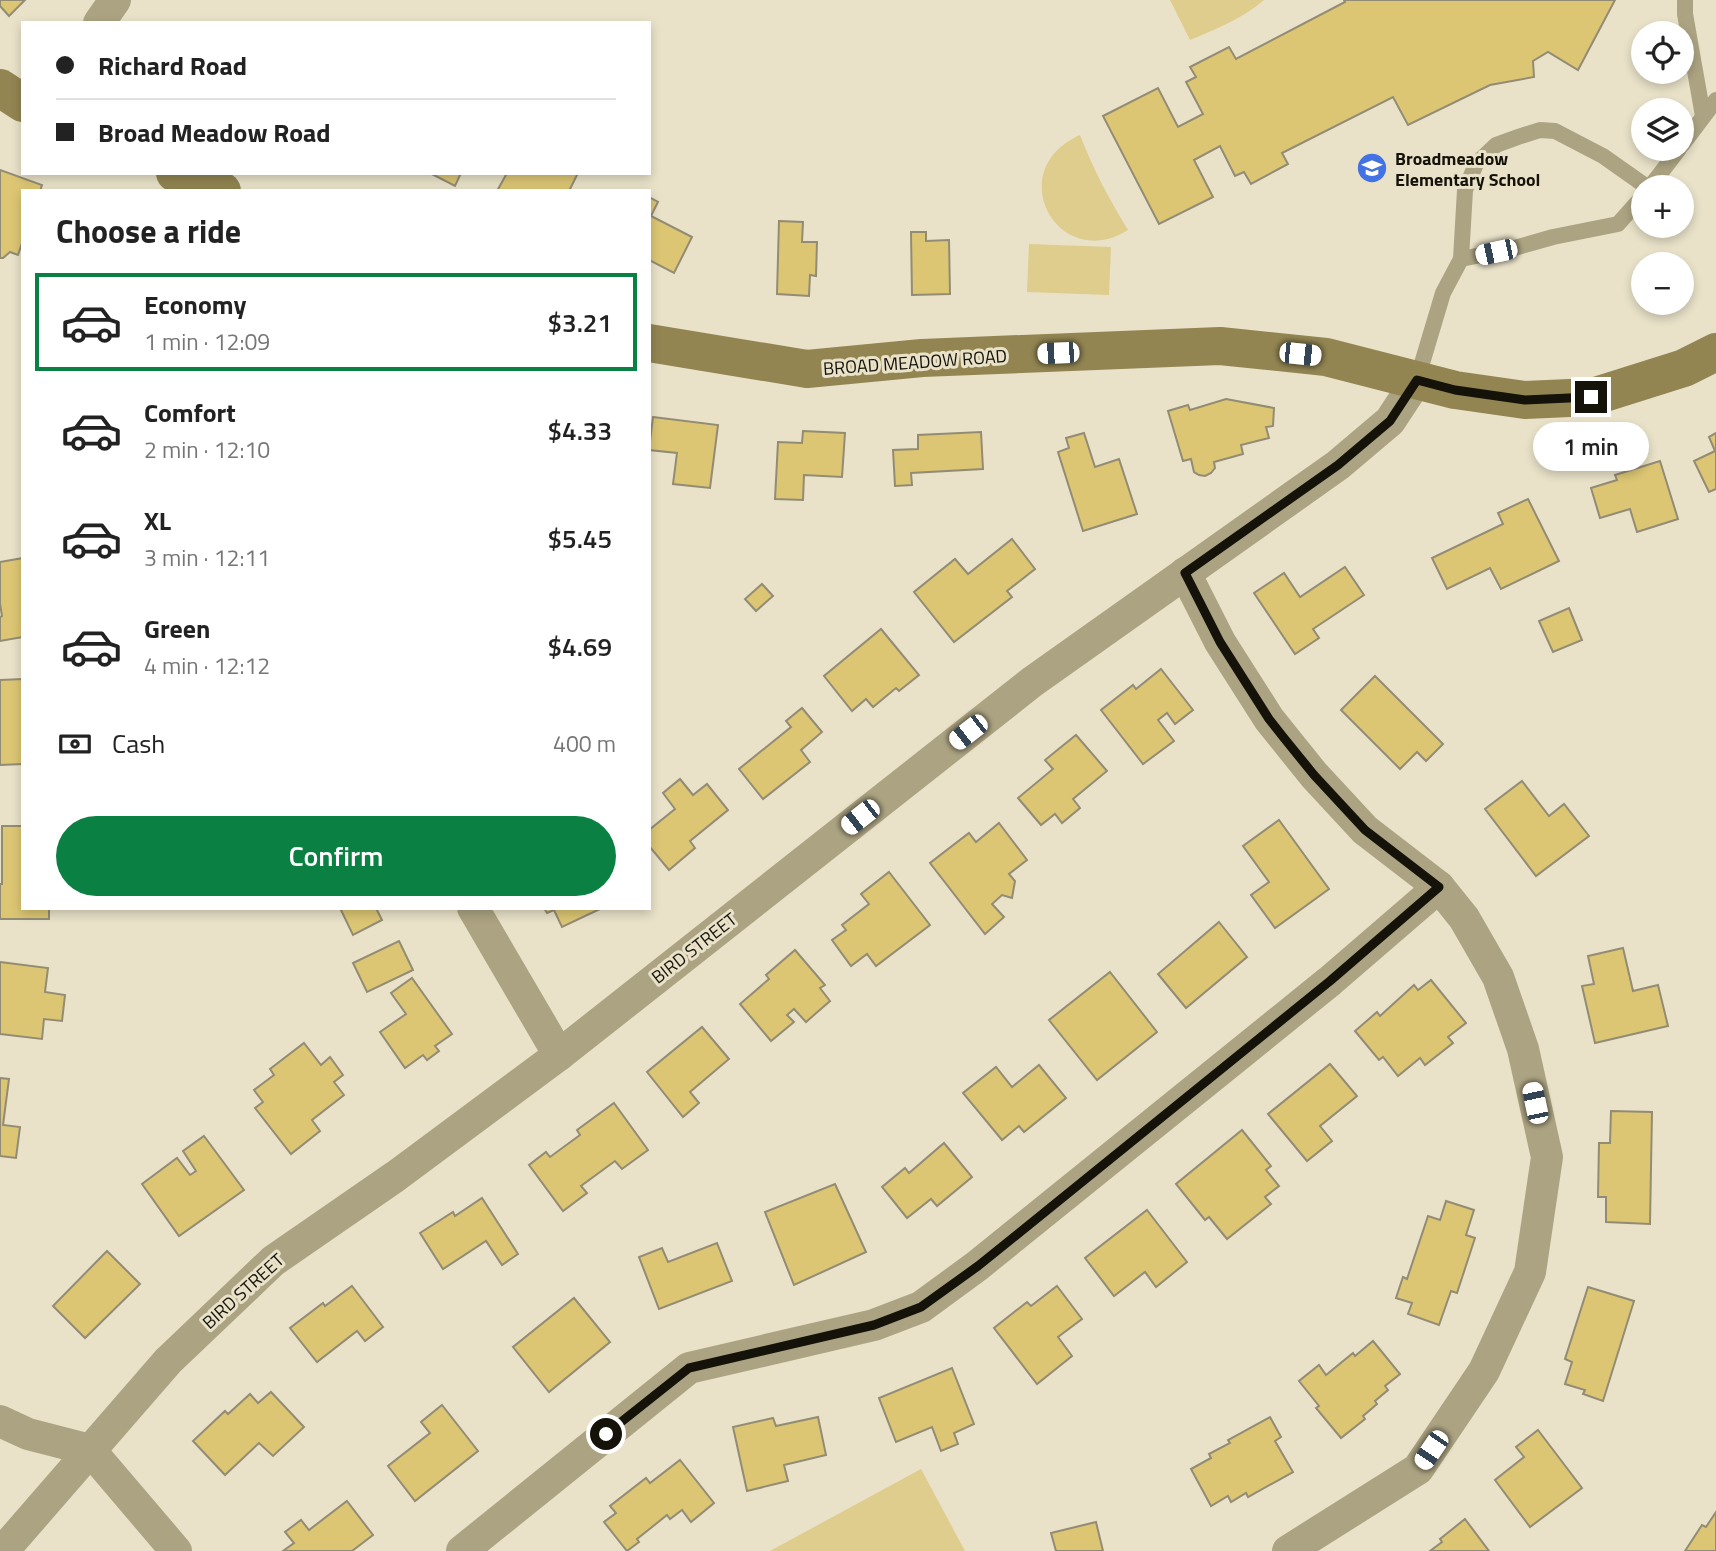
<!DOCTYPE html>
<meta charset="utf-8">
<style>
body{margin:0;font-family:"Titillium Web",sans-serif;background:#f2f2f2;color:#222;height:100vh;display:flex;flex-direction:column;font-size:26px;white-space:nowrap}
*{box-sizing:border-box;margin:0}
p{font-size:23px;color:#767676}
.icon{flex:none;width:38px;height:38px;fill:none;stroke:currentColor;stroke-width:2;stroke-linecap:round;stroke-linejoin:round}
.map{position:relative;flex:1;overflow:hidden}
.sheet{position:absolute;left:21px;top:189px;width:630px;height:721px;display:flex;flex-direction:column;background:#fff;border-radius:0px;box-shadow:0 4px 10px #0003}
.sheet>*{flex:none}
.guide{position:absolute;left:21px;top:21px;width:630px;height:154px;border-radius:0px;box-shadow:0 4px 10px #0003;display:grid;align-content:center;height:154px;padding:0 35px;background:#fff}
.fabs{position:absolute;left:1631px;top:21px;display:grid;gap:14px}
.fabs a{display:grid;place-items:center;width:63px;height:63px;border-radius:50%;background:#fff;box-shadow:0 4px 10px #0003;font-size:35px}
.end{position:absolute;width:32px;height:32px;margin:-16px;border:9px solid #141209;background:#fff;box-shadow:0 0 0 4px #fff}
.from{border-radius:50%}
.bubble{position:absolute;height:49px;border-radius:24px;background:#fff;box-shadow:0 4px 10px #0003;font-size:23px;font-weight:600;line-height:49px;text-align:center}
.car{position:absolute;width:21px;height:42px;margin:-21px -10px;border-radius:9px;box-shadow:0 0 5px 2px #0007;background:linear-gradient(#fff 24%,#345 0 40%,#fff 0 76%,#345 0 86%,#fff 0)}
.guide b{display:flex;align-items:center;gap:24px;height:66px;font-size:26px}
.guide b+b{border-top:2px solid #e0e0e0}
.guide i{width:18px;height:18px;background:#222}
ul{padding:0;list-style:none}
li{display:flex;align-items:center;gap:21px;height:98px;margin:0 14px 10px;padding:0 21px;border:4px solid transparent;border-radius:0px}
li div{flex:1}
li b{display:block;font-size:26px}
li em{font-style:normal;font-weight:600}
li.active{border-color:#0b8043}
li>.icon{width:63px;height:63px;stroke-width:1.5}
h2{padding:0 35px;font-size:32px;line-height:84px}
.pay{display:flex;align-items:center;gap:18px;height:77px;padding:0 35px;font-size:26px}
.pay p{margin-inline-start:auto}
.cta{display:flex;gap:14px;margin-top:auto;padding:14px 35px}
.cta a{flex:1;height:80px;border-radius:42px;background:#0b8043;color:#fff;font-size:28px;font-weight:600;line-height:80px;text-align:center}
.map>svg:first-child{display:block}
.green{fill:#decd8c}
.building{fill:#dcc674;stroke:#938c75;stroke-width:2}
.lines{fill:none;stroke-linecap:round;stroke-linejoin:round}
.lane{stroke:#aca382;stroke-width:16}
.street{stroke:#aca382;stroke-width:32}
.secondary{stroke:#928552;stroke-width:38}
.route{stroke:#141209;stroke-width:9}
.labels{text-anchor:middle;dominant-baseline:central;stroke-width:6;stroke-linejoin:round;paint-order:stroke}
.poi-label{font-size:18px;font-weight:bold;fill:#141209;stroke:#e9e2c9;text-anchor:start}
.street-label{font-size:18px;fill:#141209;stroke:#e9e2c9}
</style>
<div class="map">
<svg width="1716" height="1551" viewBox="0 0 1716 1551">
<rect width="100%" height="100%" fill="#e9e2c9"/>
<g class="green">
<path d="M1170,0H1264C1242,19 1216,29 1190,40Z"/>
<path d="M1080,135C1093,169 1109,199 1128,230C1058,274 1001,170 1080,135Z"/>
<path d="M1029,244L1111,247L1109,295L1027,292Z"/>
<path d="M921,1469L965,1551H770Z"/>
</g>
<g class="building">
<path d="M0,0H25L9,16L0,6Z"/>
<path d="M1344,0H1615L1578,70L1548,52L1533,61L1534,77L1490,85L1408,125L1393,97L1282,153L1288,164L1251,184L1244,172L1235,176L1220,146L1194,160L1213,197L1159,224L1103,116L1158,88L1178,127L1203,114L1186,82L1196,77L1190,67L1229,47L1236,59L1345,2Z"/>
<path d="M0,170L42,185L40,191H23V240L18,255L10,252L3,258H0Z"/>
<path d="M430,173H461L455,186Z"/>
<path d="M507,173H578L569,191H497Z"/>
<path d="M649,197L658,202L651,216L692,237L674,273L649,260Z"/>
<path d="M779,221L803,222L802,242H817L816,276L810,275L809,296L777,294Z"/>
<path d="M911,232H926V241L949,240L950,294L912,295Z"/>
<path d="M1226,399L1274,408L1273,426L1266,427L1269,438L1241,445L1243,454L1214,462L1215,468L1211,473L1205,476L1199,475L1194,472L1191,459L1183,461L1168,411L1188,405L1190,410Z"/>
<path d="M653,417L718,425L710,488L673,484L677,453L649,450Z"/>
<path d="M803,431L845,433L842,477L804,475L803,500L775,499L778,442L802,443Z"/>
<path d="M981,432L983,469L911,473L912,485L895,486L893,450L918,449V435Z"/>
<path d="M1084,433L1095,467L1119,459L1137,514L1083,531L1058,452L1069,448L1066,438Z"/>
<path d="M1716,433V489L1709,492L1694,461L1715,451L1709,437Z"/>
<path d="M1660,461L1678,519L1637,532L1630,509L1600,518L1591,488L1617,480L1615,475Z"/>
<path d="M1528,499L1559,561L1501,589L1490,568L1447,589L1432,558L1503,524L1498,513Z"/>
<path d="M1012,539L1035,569L1007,591L1012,597L954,642L914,592L955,559L968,574Z"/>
<path d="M23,558V637L0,641V617L2,616L0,604V562Z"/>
<path d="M1345,567L1364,595L1313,629L1319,638L1295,654L1254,593L1284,573L1300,597Z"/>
<path d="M762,584L773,596L756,611L745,599Z"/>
<path d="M1569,608L1582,640L1553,652L1539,621Z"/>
<path d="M881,629L919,675L899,691L896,688L873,707L866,699L852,711L824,676Z"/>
<path d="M1161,669L1193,710L1175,724L1167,713L1158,720L1174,741L1143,764L1101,710L1133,685L1136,689Z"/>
<path d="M1375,676L1443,744L1426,761L1417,752L1400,769L1341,710Z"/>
<path d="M23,679V764L0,765V680Z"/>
<path d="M802,708L822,732L801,750L810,762L763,799L739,769L791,727L786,721Z"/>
<path d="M1076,735L1107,771L1073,799L1080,808L1062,823L1055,814L1041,825L1018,798L1053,769L1045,760Z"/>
<path d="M680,779L693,795L707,784L728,810L690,841L695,848L669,870L649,846V830L675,809L663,793Z"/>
<path d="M1522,781L1549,816L1564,804L1589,836L1536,876L1485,809Z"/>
<path d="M1279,820L1329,889L1275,928L1251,895L1269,882L1243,846Z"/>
<path d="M999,823L1027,860L1009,874L1015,881L1012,898L1002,895L992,904L1004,917L985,934L930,863L969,833L976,842Z"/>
<path d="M2,826H23V908H49V919H0V884H2Z"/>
<path d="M889,872L930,925L876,966L867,954L851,966L832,940L846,930L842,925L869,904L861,894Z"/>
<path d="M340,908H376L382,920L353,935Z"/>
<path d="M544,908H602L562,927L554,910L547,913Z"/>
<path d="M1219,922L1247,957L1186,1008L1158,974Z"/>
<path d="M399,941L413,970L367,992L353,963Z"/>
<path d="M1623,948L1633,991L1658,985L1668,1026L1595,1043L1582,986L1594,984L1588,956Z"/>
<path d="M795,950L825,985L820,988L830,1001L806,1022L794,1009L787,1015L794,1022L771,1041L740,1004L769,979L766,975Z"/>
<path d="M0,962L48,968L45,992L65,995L62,1021L44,1019L42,1039L0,1034Z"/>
<path d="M1110,972L1157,1032L1097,1080L1049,1020Z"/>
<path d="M412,978L452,1034L435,1046L439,1051L427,1060L423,1055L405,1068L380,1032L406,1014L391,993Z"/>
<path d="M1431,980L1466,1023L1448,1037L1453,1043L1425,1065L1420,1058L1398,1076L1383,1057L1379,1060L1355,1031L1377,1012L1380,1016L1414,985L1418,990Z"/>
<path d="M702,1027L729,1059L690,1092L699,1103L683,1117L647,1072Z"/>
<path d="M304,1043L321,1065L330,1057L343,1075L334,1082L344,1095L312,1120L320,1131L291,1154L255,1108L263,1102L254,1090L274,1075L270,1069Z"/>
<path d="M1330,1064L1357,1096L1320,1126L1332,1141L1307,1161L1268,1114Z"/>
<path d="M1039,1065L1066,1098L1024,1132L1019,1126L1002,1140L963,1093L996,1067L1012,1087Z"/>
<path d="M0,1078L9,1079L3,1125L20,1127L16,1158L0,1156Z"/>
<path d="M614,1103L648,1150L622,1169L615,1161L581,1186L587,1193L563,1211L529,1165L546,1152L550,1157L580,1135L577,1130Z"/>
<path d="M1611,1111L1652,1112L1650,1224L1606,1222V1197H1598L1599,1143H1610Z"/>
<path d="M1242,1130L1271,1166L1266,1170L1279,1186L1265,1197L1271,1204L1227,1239L1209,1217L1205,1220L1176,1184Z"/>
<path d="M204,1136L244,1190L179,1236L142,1184L177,1158L190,1175L196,1171L183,1151Z"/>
<path d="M944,1143L972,1177L937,1206L931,1199L907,1218L882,1187L905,1168L909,1173Z"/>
<path d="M835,1184L866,1252L794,1285L765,1212Z"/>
<path d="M482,1198L518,1254L502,1265L486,1241L443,1269L420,1233L453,1212L455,1216Z"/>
<path d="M1446,1201L1474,1210L1466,1235L1475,1238L1457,1293L1451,1291L1439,1325L1408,1314L1412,1303L1396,1298L1403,1277L1407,1279L1428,1216L1440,1220Z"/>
<path d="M1147,1210L1187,1262L1156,1287L1145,1272L1114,1296L1085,1258Z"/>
<path d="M717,1243L732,1281L659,1309L639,1257L662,1248L668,1262Z"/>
<path d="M107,1251L140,1284L85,1338L53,1306Z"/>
<path d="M352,1286L383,1327L365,1341L357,1331L317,1362L290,1328L323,1303L325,1306Z"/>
<path d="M1057,1286L1082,1319L1058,1337L1072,1356L1037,1384L994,1328L1027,1302L1031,1306Z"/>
<path d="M1588,1287L1634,1301L1603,1401L1583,1394L1585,1390L1565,1384L1572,1362L1565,1359Z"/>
<path d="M574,1298L610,1342L549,1392L513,1347Z"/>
<path d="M1373,1341L1400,1374L1385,1386L1388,1390L1375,1401L1377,1404L1363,1416L1365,1419L1341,1438L1316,1408L1319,1406L1299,1381L1319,1365L1326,1375L1353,1353L1355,1356Z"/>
<path d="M952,1368L974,1424L954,1433L958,1444L941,1451L932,1427L896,1442L879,1398Z"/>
<path d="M271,1392L304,1427L273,1456L259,1443L225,1475L193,1441L225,1411L228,1414L250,1394L258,1403Z"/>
<path d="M442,1405L478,1451L415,1501L388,1466L430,1433L421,1422Z"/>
<path d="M818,1417L826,1455L784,1465L788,1481L747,1491L733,1427L773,1418L776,1426Z"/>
<path d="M1270,1417L1281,1437L1275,1441L1293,1472L1248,1497L1246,1493L1231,1502L1228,1496L1211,1506L1191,1469L1211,1458L1209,1454L1230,1443L1228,1440Z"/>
<path d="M1538,1430L1582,1488L1530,1527L1495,1480L1524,1457L1516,1447Z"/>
<path d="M680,1460L714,1503L691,1522L682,1510L670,1519L667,1515L637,1539L639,1542L627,1551L604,1522L616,1513L610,1506L646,1478L650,1483Z"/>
<path d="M347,1501L373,1535L352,1551H283L294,1543L285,1532L301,1520L309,1530Z"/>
<path d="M1716,1512V1551H1685L1702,1525L1706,1527Z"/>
<path d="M1465,1519L1489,1551H1430L1442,1542L1440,1539Z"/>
<path d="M1096,1522L1103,1551H1056L1051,1533Z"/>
</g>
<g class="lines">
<g class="lane">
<path d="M1685,0V14L1703,116"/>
<path d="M1682,145L1716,100"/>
<path d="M1650,187L1679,149"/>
<path d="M1643,196L1618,224L1553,237L1511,249L1461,259L1465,190L1476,164L1496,145L1518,137L1540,130L1555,131L1603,156L1647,187"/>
<path d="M1417,380L1443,293L1461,259"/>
</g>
<g class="street">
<path d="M99,23L115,0"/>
<path d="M1185,573L1220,642L1269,719L1314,775L1365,830L1439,887L1464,918L1498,977L1523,1049L1547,1157L1530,1272L1484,1371L1418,1469L1288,1551"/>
<path d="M473,908L559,1055"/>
<path d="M0,1421L28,1434L90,1450L176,1551"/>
<path d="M3,1551L168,1361L273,1261L396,1176L559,1055L1032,682L1338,465L1390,421L1417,380"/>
<path d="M462,1551L689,1368L874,1325L921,1307L977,1266L1330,981L1439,887"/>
</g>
<g class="secondary">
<path d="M0,88L23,103"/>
<path d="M175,173L222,191"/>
<path d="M649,343L807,369L922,358L1220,346L1326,357L1455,390L1525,400L1592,397L1684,368L1716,352"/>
</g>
</g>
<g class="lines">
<path class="route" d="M606,1434L689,1368L874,1325L921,1307L978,1266L1019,1233L1330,981L1439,887L1365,830L1314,775L1284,738L1269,719L1220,642L1185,573L1338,465L1390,421L1417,380L1455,390L1525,400L1591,397"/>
</g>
<defs>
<g id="school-disc" transform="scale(1.575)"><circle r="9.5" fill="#4272e3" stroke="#e9e2c9"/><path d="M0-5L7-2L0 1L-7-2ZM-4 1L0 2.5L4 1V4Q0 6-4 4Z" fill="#fff"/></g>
</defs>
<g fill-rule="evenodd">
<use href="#school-disc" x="1372" y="168"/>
</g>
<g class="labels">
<g class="poi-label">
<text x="1395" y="158">Broadmeadow<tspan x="1395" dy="21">Elementary School</tspan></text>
</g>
<g class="street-label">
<text transform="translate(915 362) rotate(-4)">BROAD MEADOW ROAD</text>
<text transform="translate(694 948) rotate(-38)">BIRD STREET</text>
<text transform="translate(243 1291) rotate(-42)">BIRD STREET</text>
</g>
</g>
</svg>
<div class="fabs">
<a><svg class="icon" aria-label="locate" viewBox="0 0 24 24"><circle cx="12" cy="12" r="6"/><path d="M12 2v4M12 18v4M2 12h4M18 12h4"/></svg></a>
<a><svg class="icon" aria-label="layers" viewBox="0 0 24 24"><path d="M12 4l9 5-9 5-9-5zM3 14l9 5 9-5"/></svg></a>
<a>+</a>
<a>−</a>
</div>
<i class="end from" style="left:606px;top:1434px"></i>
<i class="end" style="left:1591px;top:397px"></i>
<div class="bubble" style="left:1533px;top:422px;width:116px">1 min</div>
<i class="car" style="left:1496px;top:252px;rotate:258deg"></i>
<i class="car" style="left:1058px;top:353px;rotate:268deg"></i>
<i class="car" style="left:1300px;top:354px;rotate:96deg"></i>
<i class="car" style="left:968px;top:732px;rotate:232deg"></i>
<i class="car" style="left:860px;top:817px;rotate:232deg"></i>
<i class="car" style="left:1535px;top:1103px;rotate:348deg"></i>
<i class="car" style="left:1431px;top:1450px;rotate:214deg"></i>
<div class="guide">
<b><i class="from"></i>Richard Road</b>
<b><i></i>Broad Meadow Road</b>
</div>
<section class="sheet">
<h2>Choose a ride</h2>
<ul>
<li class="active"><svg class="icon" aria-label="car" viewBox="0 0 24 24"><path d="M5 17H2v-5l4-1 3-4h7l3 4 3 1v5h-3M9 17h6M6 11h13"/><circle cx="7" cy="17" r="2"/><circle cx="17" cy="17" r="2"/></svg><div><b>Economy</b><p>1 min · 12:09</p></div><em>$3.21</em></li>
<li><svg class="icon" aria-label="car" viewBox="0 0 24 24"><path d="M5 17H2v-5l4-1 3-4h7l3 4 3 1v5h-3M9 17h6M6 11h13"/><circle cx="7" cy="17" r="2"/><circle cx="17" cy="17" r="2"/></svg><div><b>Comfort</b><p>2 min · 12:10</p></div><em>$4.33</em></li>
<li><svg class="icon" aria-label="car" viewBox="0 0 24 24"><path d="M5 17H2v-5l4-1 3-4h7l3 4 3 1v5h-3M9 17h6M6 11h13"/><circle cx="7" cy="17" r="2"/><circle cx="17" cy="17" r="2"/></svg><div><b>XL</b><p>3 min · 12:11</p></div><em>$5.45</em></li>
<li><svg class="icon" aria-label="car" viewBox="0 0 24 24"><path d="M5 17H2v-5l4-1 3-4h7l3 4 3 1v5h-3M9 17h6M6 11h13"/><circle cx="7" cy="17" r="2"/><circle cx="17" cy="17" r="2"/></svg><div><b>Green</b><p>4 min · 12:12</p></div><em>$4.69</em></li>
</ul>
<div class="pay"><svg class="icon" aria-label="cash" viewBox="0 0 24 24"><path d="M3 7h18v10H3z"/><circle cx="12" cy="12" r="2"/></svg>Cash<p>400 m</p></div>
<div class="cta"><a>Confirm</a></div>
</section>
</div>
